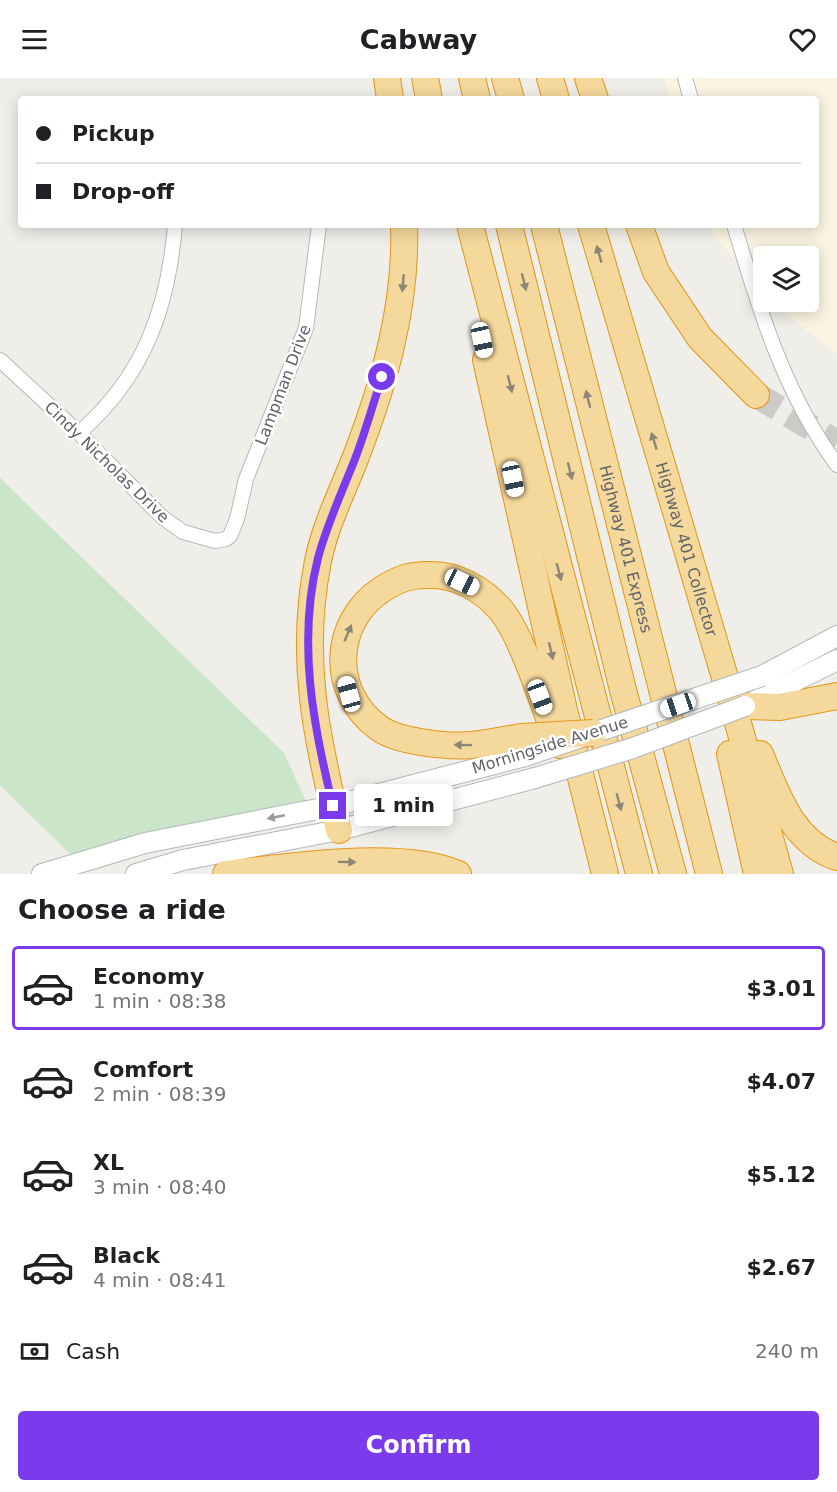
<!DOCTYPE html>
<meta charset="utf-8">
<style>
body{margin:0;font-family:"DejaVu Sans",sans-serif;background:#f6f6f6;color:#202124;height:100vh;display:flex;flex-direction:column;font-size:22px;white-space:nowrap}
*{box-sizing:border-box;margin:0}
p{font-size:20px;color:#757577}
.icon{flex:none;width:33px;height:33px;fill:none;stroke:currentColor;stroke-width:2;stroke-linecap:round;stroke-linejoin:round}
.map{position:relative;height:796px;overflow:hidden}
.sheet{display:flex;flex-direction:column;background:#fff;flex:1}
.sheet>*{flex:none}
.top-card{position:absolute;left:18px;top:18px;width:801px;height:132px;border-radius:6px;box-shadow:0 3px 15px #0003;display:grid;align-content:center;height:132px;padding:0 18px;background:#fff}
.buttons{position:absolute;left:753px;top:168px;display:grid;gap:12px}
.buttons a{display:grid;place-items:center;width:66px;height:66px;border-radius:6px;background:#fff;box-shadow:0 3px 15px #0003;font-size:30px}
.end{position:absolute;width:27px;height:27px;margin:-14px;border:8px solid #7c3aed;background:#fff;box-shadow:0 0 0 3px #fff}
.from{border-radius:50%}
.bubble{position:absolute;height:42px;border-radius:6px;background:#fff;box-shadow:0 3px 15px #0003;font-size:20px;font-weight:700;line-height:42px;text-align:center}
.car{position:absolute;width:18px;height:36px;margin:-18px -9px;border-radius:8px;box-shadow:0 0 4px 2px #0007;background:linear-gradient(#fff 24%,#345 0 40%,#fff 0 76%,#345 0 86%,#fff 0)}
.top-card b{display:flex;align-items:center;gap:21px;height:57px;font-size:22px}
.top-card b+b{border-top:2px solid #e0e0e0}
.top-card i{width:15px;height:15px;background:#202124}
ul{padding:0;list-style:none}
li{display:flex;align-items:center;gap:18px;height:84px;margin:0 12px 9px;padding:0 6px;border:3px solid transparent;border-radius:6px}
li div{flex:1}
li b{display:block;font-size:22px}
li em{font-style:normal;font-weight:700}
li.current{border-color:#7c3aed}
li>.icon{width:54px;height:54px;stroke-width:1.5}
h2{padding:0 18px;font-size:27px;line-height:72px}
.pay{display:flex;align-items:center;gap:15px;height:66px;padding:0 18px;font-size:22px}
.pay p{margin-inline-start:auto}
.cta{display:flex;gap:12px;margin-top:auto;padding:12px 18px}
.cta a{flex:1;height:69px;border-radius:6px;background:#7c3aed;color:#fff;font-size:24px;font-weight:700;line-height:69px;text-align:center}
header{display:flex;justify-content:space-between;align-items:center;height:78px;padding:0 18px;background:#fff;font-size:27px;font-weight:700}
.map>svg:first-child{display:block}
.commercial{fill:#fbf4e2}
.green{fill:#cae5c8}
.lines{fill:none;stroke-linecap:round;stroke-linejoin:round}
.motorway-tunnel{stroke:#cccbc8;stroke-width:26;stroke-dasharray:26 13;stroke-linecap:butt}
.minor-casing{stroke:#b5b8bb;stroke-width:16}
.secondary-casing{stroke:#b4b7bb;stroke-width:22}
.motorway-casing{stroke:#e49515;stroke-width:28}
.minor{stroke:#fff;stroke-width:14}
.secondary{stroke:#fff;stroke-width:20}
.motorway{stroke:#f4d89c;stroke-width:26}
.secondary-bridge-casing{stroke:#b4b7bb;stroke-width:22;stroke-linecap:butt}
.motorway-bridge-casing{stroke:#e49515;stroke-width:28;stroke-linecap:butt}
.secondary-bridge{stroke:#fff;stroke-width:20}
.motorway-bridge{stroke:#f4d89c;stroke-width:26}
.oneway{fill:#8c8677}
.oneway2{fill:#989a9c}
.route{stroke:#7c3aed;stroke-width:8}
.labels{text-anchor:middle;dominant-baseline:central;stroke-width:5;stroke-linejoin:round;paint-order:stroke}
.street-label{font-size:16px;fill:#606367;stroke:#fff}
</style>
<header><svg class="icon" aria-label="menu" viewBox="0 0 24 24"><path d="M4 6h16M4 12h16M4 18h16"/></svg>Cabway<svg class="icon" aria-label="heart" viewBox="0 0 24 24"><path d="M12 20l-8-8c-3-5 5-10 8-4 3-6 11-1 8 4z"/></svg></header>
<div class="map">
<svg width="837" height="796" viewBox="0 0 837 796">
<rect width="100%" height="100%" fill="#f0eee9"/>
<path class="commercial" d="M663,0H837V225L821,231L837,226V276L792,241L775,224H808V178H764L763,211L715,160L710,147H816V21H670Z"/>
<path class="green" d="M0,400L284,675L306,723L70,776L0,707Z"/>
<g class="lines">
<path class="motorway-tunnel" d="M756,317L837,365"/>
<g class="minor-casing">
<g id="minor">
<path d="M685,0L691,21"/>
<path d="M734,147C759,231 784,315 837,387"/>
<path d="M0,282L79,355L162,439L183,454L215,463L226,461L230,458L237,441L246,401L306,250L319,147"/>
<path d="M79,355C144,298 168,231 175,147"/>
</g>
</g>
<g class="secondary-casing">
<g id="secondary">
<path d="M762,598L837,558"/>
<path d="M745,628L837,582"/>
<path d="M42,796L145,765L333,728L525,678"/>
<path d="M136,796L183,782L339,752L535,700"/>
</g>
</g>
<g class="motorway-casing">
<g id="motorway">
<path d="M387,0L390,21"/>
<path d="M425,0L429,21"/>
<path d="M472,0L477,21"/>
<path d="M505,0L511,21"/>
<path d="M550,0L556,21"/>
<path d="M588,0L595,21"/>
<path d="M470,147L639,796"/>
<path d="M509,147L623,612L673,796"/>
<path id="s1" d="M544,147L709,796"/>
<path id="s2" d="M591,147L731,620L780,796"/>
<path d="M639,147L656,194L700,260L756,317"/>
<path d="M486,282L564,632L605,796"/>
<path d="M745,628L780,629L837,618"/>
<path d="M521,659C505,662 488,665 472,667C448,669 398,664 379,650C330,615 332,545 381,512C398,501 411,496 432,497C457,497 482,511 499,530C522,555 545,632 559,667"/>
<path d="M730,676L757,796"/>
<path d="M760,676C777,716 792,764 837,779"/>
<path d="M339,752C316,659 299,578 318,483C325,448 342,414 355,381C384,306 407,227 404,147"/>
<path d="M226,796C287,789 402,771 458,796"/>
</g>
</g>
<use href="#minor" class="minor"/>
<use href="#secondary" class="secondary"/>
<use href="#motorway" class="motorway"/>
<g class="secondary-bridge-casing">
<g id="secondary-bridge">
<path d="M525,678L762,598"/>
<path d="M535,700L633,670L745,628"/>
</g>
</g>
<g class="motorway-bridge-casing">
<path id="motorway-bridge" d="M521,659L593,655"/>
</g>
<use href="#secondary-bridge" class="secondary-bridge"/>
<use href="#motorway-bridge" class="motorway-bridge"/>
</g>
<defs><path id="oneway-solid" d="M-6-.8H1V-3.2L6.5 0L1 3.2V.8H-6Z" transform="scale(1.5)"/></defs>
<g class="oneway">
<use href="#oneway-solid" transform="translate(599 176) rotate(-106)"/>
<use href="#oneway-solid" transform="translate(524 204) rotate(76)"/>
<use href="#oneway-solid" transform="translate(403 205) rotate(95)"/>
<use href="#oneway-solid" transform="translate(510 306) rotate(76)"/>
<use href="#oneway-solid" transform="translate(588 321) rotate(-104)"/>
<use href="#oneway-solid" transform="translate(654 363) rotate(-107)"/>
<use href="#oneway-solid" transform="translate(570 393) rotate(76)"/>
<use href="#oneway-solid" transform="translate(559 494) rotate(75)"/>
<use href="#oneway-solid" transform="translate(348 555) rotate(-67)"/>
<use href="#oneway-solid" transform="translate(551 573) rotate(77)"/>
<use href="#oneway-solid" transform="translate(463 667) rotate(-179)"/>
<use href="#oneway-solid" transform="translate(619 724) rotate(75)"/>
<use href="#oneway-solid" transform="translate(347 784) rotate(1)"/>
</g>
<use class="oneway2" href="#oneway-solid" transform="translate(276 739) rotate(169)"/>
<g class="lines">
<path class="route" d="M333,728C313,647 297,563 318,480C327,446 342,414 355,381C365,355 373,326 382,299"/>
</g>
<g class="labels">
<g class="street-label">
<text transform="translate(283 307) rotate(-69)">Lampman Drive</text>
<text transform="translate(107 384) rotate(44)">Cindy Nicholas Drive</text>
<text stroke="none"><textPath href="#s1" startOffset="334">Highway 401 Express</textPath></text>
<text stroke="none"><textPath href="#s2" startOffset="338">Highway 401 Collector</textPath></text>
<text transform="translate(550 667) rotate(-17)">Morningside Avenue</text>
</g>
</g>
</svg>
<div class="buttons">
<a><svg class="icon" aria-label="layers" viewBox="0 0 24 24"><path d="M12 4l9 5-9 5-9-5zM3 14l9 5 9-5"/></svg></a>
</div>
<i class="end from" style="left:382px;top:299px"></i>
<i class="end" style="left:333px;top:728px"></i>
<div class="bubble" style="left:354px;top:706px;width:99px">1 min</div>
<i class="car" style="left:482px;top:262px;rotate:168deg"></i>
<i class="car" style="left:513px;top:401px;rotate:168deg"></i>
<i class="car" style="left:462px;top:504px;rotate:115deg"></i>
<i class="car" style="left:349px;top:616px;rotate:345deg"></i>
<i class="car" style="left:540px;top:619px;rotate:159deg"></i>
<i class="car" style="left:678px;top:627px;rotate:251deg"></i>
<div class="top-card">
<b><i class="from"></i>Pickup</b>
<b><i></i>Drop-off</b>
</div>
</div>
<section class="sheet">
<h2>Choose a ride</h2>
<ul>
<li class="current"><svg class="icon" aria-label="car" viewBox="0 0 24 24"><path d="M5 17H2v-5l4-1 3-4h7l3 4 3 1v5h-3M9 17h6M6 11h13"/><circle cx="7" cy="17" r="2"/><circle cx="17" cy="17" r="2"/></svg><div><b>Economy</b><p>1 min · 08:38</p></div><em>$3.01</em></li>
<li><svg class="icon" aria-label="car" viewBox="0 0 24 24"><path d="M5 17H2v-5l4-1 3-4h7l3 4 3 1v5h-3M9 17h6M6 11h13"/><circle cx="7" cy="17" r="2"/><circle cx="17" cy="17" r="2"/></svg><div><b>Comfort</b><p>2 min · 08:39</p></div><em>$4.07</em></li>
<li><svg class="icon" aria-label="car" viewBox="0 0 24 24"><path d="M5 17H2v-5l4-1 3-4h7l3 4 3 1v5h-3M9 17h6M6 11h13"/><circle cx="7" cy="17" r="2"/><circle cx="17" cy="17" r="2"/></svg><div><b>XL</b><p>3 min · 08:40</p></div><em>$5.12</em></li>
<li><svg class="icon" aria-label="car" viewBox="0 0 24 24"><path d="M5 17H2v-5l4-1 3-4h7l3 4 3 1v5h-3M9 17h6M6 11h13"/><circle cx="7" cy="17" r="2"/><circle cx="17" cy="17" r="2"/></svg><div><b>Black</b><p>4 min · 08:41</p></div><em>$2.67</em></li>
</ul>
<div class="pay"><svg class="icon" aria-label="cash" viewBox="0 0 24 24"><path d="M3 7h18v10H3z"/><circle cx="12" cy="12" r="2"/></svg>Cash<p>240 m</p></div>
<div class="cta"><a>Confirm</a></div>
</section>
